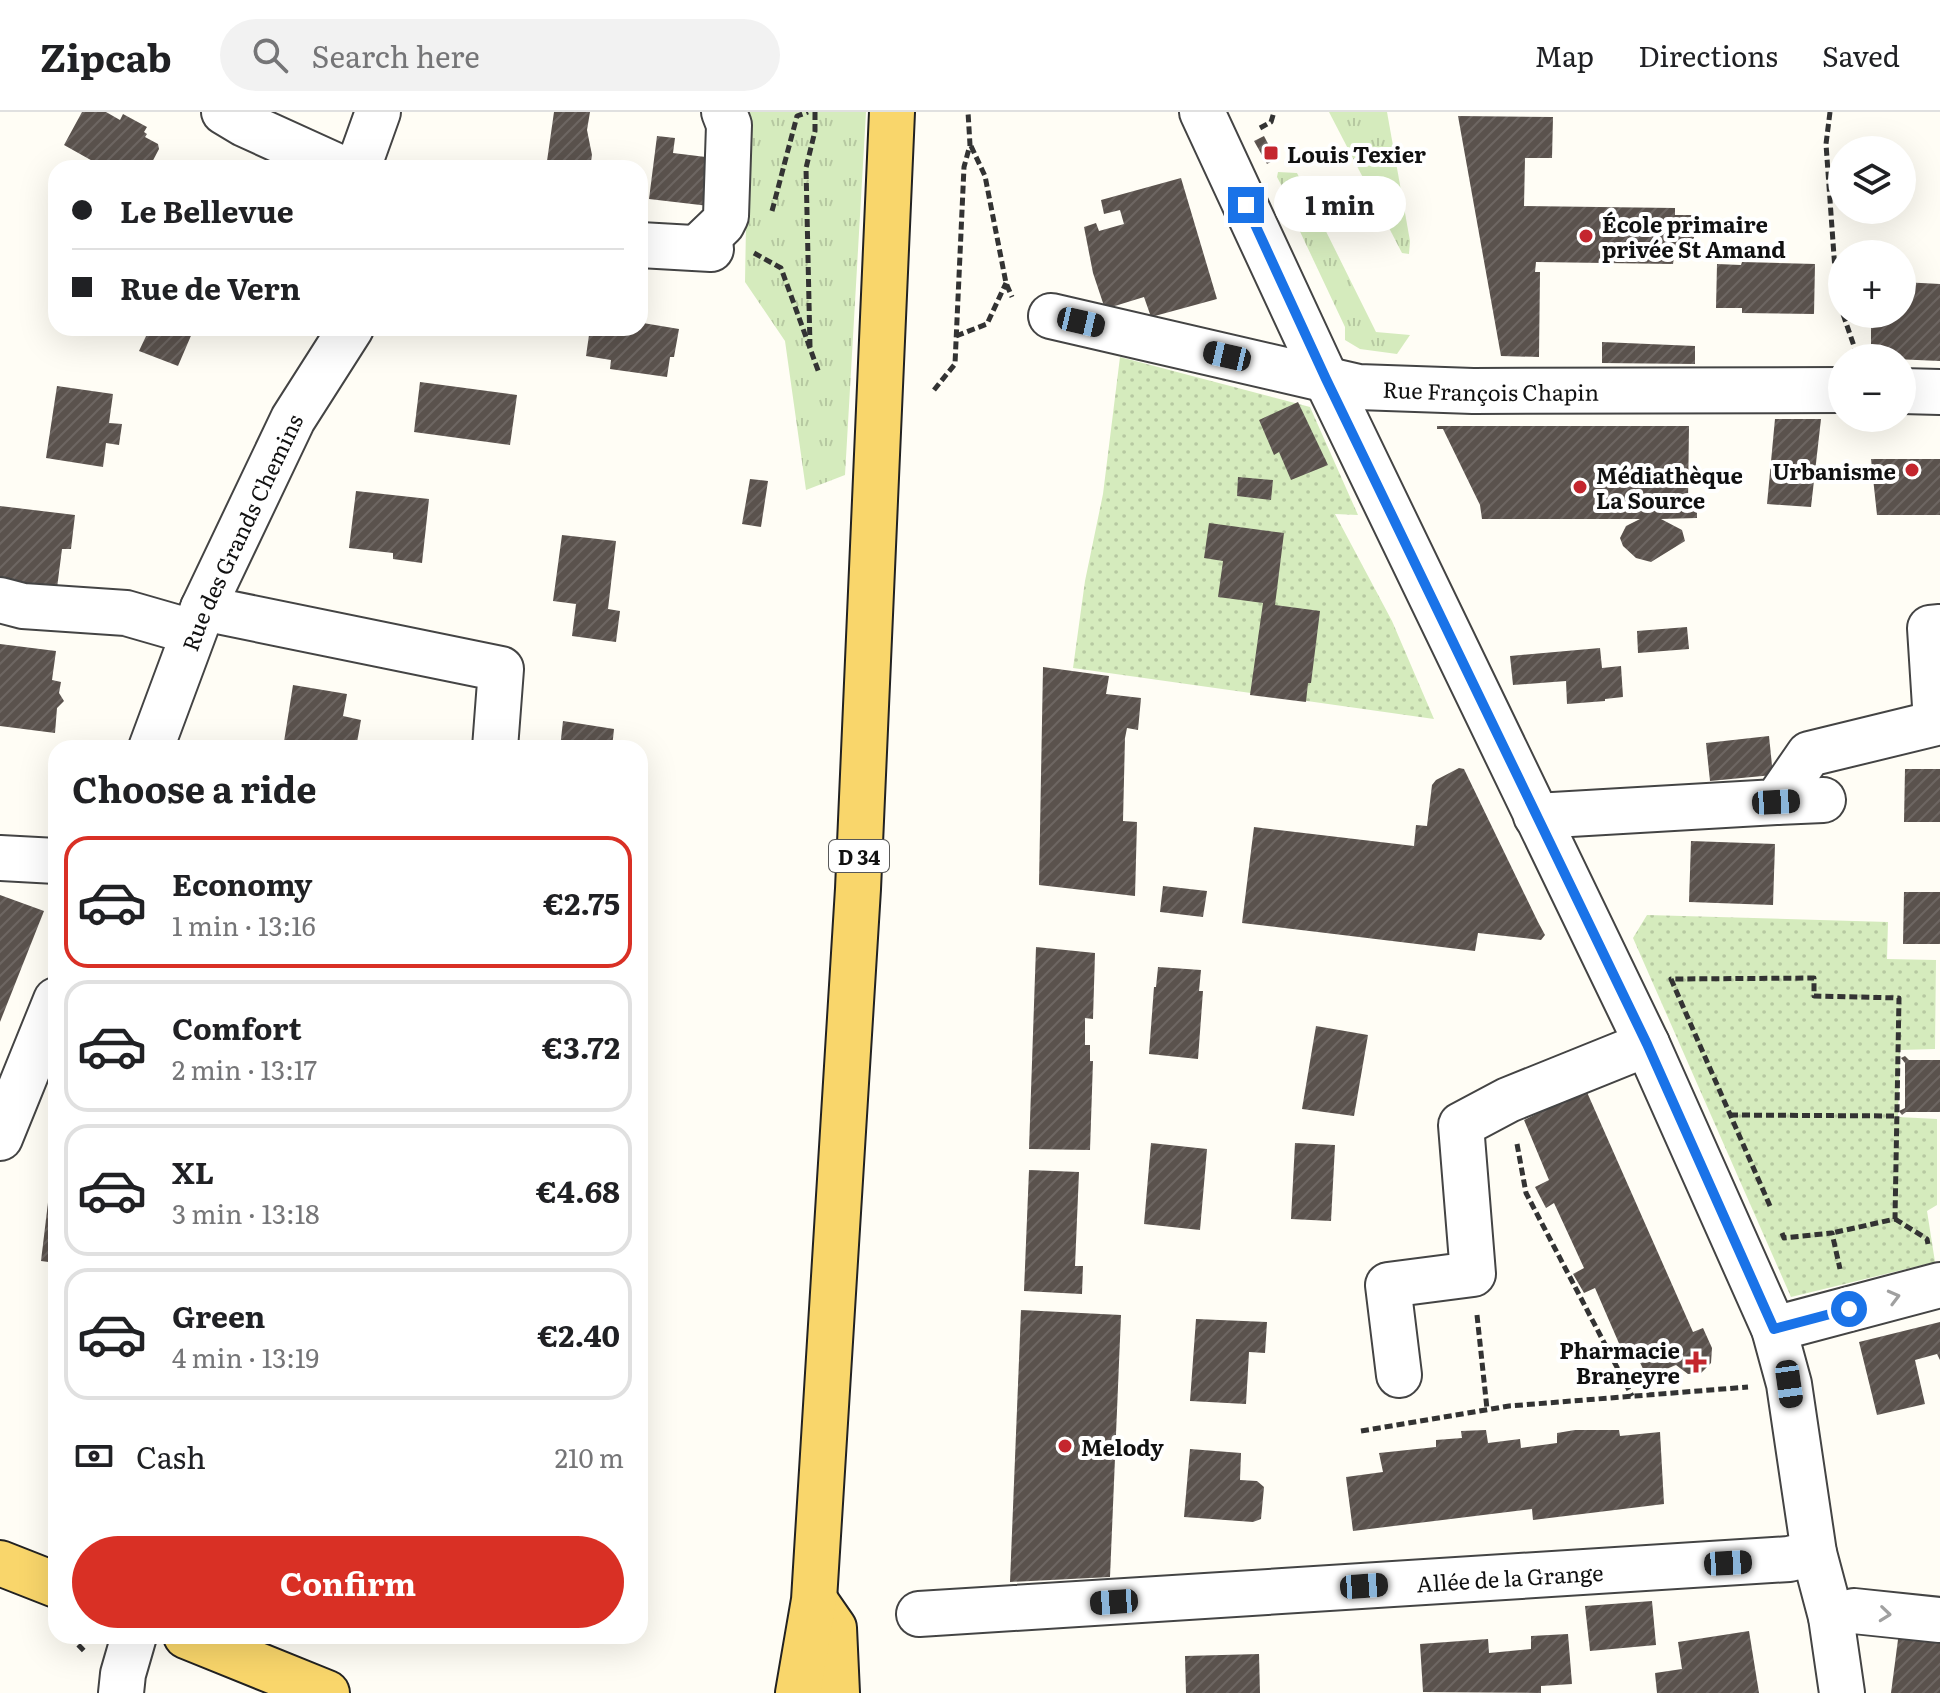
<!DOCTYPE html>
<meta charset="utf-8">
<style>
body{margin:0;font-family:Literata,serif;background:#f2f2f2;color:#202124;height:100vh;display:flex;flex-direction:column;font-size:30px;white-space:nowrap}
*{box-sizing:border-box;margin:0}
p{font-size:26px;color:#757577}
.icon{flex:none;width:44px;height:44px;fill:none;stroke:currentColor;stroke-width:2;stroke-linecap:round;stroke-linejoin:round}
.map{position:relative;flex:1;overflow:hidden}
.side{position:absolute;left:48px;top:628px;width:600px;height:904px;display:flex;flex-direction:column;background:#fff;border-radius:24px;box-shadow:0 8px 32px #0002}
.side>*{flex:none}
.banner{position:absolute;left:48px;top:48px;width:600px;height:176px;border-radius:24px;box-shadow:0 8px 32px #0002;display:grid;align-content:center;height:176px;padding:0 24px;background:#fff}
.buttons{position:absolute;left:1828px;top:24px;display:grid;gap:16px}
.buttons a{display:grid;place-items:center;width:88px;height:88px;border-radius:50%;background:#fff;box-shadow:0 8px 32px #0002;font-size:40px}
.end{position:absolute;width:36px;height:36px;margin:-18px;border:10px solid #1a73e8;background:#fff;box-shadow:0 0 0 4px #fff}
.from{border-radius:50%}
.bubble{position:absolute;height:56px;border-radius:28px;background:#fff;box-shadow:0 8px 32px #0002;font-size:26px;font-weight:700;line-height:56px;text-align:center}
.car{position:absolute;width:24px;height:48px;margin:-24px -12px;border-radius:10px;box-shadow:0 0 6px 2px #0007;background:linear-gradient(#222 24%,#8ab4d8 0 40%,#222 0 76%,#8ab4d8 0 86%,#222 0)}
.banner b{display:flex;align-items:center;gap:28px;height:76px;font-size:30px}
.banner b+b{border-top:2px solid #e0e0e0}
.banner i{width:20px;height:20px;background:#202124}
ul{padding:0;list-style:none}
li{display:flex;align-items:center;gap:24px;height:132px;margin:0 16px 12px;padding:0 8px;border:4px solid #e0e0e0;border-radius:24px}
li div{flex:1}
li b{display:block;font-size:30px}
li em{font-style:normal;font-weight:700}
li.on{border-color:#d93025}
li>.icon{width:72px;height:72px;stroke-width:1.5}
h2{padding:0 24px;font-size:36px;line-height:96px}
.pay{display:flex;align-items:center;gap:20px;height:88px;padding:0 24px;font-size:30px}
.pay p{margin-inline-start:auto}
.primary-button{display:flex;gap:16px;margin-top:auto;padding:16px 24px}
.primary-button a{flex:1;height:92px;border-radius:48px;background:#d93025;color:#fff;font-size:32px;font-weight:700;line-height:92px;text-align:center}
header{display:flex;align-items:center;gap:48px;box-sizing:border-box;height:112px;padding:0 40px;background:#fff;border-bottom:2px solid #e0e0e0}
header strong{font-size:38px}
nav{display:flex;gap:44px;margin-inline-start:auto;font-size:28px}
.search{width:560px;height:72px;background:#f2f2f2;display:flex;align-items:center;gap:20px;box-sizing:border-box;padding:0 28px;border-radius:44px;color:#757577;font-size:30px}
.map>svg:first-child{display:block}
.grass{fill:url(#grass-tufts)}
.park{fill:url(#park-dots)}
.building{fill:url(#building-hatch)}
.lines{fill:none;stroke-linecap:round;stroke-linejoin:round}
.minor-casing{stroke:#444;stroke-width:48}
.major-casing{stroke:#222;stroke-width:48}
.path{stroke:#333;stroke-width:5;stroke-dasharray:8 4;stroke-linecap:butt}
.minor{stroke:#fff;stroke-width:44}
.major{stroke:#f9d66b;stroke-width:44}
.oneway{stroke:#a0a0a0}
.route{stroke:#1a73e8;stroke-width:10}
.poi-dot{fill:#c4262e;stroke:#fff;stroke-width:3}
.labels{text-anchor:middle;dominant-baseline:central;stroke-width:8;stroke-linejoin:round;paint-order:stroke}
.shield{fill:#fff;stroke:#585858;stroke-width:2}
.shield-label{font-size:20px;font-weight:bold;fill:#111}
.poi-label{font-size:22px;font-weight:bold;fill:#111;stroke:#fff;text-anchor:start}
.street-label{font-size:22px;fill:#111;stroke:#fff}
</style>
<header>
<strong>Zipcab</strong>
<div class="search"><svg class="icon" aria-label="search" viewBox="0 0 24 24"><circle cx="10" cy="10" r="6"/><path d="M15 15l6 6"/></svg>Search here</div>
<nav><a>Map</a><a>Directions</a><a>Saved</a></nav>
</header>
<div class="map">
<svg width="1940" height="1581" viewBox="0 0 1940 1581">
<defs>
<pattern id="grass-tufts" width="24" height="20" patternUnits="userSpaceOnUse" patternTransform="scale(2)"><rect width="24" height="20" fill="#d5ebbd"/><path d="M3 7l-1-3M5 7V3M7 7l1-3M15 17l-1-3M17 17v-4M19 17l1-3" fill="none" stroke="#b6c8a1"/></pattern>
<pattern id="park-dots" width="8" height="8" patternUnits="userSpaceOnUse" patternTransform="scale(2)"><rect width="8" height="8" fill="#d5ebbd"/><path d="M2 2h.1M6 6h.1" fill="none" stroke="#b6c8a1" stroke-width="1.8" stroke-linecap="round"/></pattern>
<pattern id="building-hatch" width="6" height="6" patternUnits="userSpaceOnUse" patternTransform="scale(2)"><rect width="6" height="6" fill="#5a524d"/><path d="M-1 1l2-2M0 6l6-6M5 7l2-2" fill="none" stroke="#6d6662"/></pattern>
</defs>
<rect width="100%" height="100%" fill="#fffdf5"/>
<g class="grass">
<path d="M748,0H866L845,363L806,378L785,229L745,170Z"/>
<path d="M1329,0H1387L1410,129L1409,142L1402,141Z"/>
<path d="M1278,60L1297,61L1376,220L1410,223L1397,242L1360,237L1345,228V215L1288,94L1287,84L1277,65Z"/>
</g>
<g class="park">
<path d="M1120,245L1310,295L1358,403L1335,402L1392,509L1434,607L1073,556L1085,469L1103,382Z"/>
<path d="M1647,803L1888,810L1887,847L1936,848L1935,937L1900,938L1898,1005L1937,1007V1093L1927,1099L1935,1150L1791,1185L1633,826Z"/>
</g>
<g class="building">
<path d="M82,0H106L120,8L123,2L147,15L144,20L147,22L145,25L158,32L159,37L149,56H105L64,33Z"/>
<path d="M554,0H590L587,18L592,43L590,56H546Z"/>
<path d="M1458,4L1553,5L1552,46H1525L1524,94L1675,96V103H1694V146H1674L1673,152L1536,150L1535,160H1540L1539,245L1501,244Z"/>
<path d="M657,24L675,26L673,41L714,46L709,94L649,87Z"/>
<path d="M1264,24L1276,47L1267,52L1254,29Z"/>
<path d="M1181,66L1217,187L1151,205L1144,185L1105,197L1093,161L1084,115L1096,111L1099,119L1124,112L1120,98L1104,102L1101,88Z"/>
<path d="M1742,150L1815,152L1814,202L1742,201V196H1716L1717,152L1741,153Z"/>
<path d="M1902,170L1940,172V249L1871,246V215H1866L1867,208H1872V202H1902Z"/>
<path d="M640,205L644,206L643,211L679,217L674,245H670L667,265L610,257L611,248L586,244L590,216H640Z"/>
<path d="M132,216H187L193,219L178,254L139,239L147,222Z"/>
<path d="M1602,230L1695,234V252L1602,251Z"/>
<path d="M420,270L517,283L510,333L414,320Z"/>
<path d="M57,274L113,282L109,311L122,312L119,333L106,331L103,355L46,346Z"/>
<path d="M1298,290L1328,353L1291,368L1279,340L1274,343L1259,308Z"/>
<path d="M1775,307H1821L1811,395L1767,392Z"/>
<path d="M1437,314H1689L1688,391L1697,392V406L1661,407L1682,418L1685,429L1651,450L1636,446L1623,434L1620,426L1626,414L1640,407H1482L1480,393L1443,317H1437Z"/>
<path d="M1871,347H1940V403H1877Z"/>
<path d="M1238,365L1273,368L1271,388L1237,384Z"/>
<path d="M750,367L768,369L761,415L742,412Z"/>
<path d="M356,379L429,387L422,451L393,447V441L349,436Z"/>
<path d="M0,394L75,403L71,437H62L57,476L0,469Z"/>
<path d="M1209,411L1284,421L1275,493L1320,499L1311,571H1308L1306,590L1250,583L1263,491L1218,485L1223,449L1204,446Z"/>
<path d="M562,423L616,429L608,497L620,499L616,530L572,524L576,492L553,489Z"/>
<path d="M1687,515L1689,537L1638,541L1637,519Z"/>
<path d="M0,532L56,539L52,568L61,570L59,581L64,589L57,596L55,621L0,614Z"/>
<path d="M1600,536L1602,556L1621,554L1623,585L1605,587V589L1567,592L1566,569L1513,573L1510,544Z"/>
<path d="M1043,555L1109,564L1106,582L1141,586L1138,618L1127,616L1125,626L1123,709L1137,710L1135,784L1039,773Z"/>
<path d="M293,573L347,582L343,604L361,608L356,636H283Z"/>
<path d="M563,609L614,617L612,636H560Z"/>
<path d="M1769,624L1773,663L1710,669L1706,631Z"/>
<path d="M1459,656L1464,657L1538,810L1545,823L1541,828L1478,821L1475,839L1242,811L1254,715L1414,734L1416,713L1427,714L1432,673L1436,668Z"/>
<path d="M1905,657H1940V710H1904Z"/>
<path d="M1691,729L1775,732L1773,793L1689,790Z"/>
<path d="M1163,774L1207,779L1203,805L1160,800Z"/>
<path d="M1904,780H1940V832H1903Z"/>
<path d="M0,783L44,799L0,910Z"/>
<path d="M1036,835L1095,841L1093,907L1085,906V933H1090V949H1093L1090,1038L1029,1037Z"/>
<path d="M1158,855L1201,858L1199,879H1203L1198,947L1149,942L1154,875H1156Z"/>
<path d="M1316,914L1368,923L1354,1004L1302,997Z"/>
<path d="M1905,944L1909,948H1940V1000H1906L1902,1003L1899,999L1905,996V951L1901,946Z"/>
<path d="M1586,978L1693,1220L1703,1216L1712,1236L1711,1251L1700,1262H1688L1676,1253L1647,1265L1631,1232L1621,1236L1595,1176L1584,1181L1573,1162L1584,1156L1554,1091L1546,1096L1535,1075L1549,1068L1524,1008Z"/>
<path d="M1151,1031L1207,1037L1200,1118L1144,1112Z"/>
<path d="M1295,1031L1335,1033L1331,1109L1291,1107Z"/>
<path d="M1029,1058L1079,1060L1075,1154H1083L1082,1182L1024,1179Z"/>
<path d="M49,1082L56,1083V1151L41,1149Z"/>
<path d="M1021,1198L1121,1203L1110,1465L1010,1470Z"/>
<path d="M1196,1207L1267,1210L1265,1241L1249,1240L1246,1292L1190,1289Z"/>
<path d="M1940,1210V1248L1937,1242L1915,1248L1925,1292L1877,1303L1859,1230Z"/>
<path d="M1486,1318L1488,1331L1520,1327L1521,1336L1557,1331V1321L1575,1318H1619L1620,1324L1660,1320L1664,1392L1533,1408L1532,1397L1353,1419L1346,1365L1383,1360L1379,1341L1436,1335V1328L1462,1326L1461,1319Z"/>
<path d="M1190,1337L1241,1341L1240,1368L1257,1369L1264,1375L1261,1407L1253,1410L1184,1405Z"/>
<path d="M1652,1489L1656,1533L1590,1539L1585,1494Z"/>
<path d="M1749,1519L1759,1581H1657L1655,1561L1682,1557L1678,1530Z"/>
<path d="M1899,1520L1940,1525V1581H1891Z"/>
<path d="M1568,1522L1572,1572L1541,1574V1581L1423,1580L1420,1532L1488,1527L1489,1541L1531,1537V1524Z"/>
<path d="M1259,1542L1260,1581H1186L1185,1544Z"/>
</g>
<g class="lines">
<g class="minor-casing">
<g id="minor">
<path d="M224,0L244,12L341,56"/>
<path d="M1202,0L1326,267L1647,932L1774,1217L1789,1272L1814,1441L1831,1505L1842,1581"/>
<path d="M358,56L378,0"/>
<path d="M640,133L711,137"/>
<path d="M697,136L722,112L726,104L729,13L724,0"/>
<path id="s1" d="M1051,204L1358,275L1473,279L1842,278"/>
<path d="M1902,279L1940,280"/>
<path d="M0,488L23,494L126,501L192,520"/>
<path d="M203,496L501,557L495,636"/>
<path d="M1936,610L1930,516L1940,515"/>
<path id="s2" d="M151,636L203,496L293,307L351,216"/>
<path d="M1776,690L1823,688"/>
<path d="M1536,704L1776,690L1809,642L1940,610"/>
<path d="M0,746L56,749"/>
<path d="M0,1026L56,888"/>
<path d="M1774,1217L1940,1173"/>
<path d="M1399,1263L1388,1173L1473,1162L1461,1013L1508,988L1647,932"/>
<path id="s3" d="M919,1502L1789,1447L1814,1441"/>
<path d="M1831,1505L1854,1499L1940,1508"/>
<path d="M121,1581L123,1562L134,1524"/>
</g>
</g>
<g class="major-casing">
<g id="major">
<path d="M0,1451L56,1473"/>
<path d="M816,1490L834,1516L837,1581"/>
<path d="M186,1524L327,1581"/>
<path d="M798,1581L814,1488L858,777L892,0"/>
</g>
</g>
<g class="path">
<path d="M1830,0L1826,32L1837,186L1842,199"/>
<path d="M1260,16L1271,10L1274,0"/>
<path d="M971,34L985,64L1006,171L1012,185"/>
<path d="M772,99L797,4L808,0"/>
<path d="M754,141L781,156L819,261"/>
<path d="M1843,202L1855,237"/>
<path d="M956,224L987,212L1006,171"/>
<path d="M810,235L806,56L815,19V0"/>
<path d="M934,278L955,252L964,55L970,33L968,0"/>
<path d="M1730,1003L1897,1004"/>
<path d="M1517,1032L1526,1081L1632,1284"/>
<path d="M1770,1094L1671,867L1814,866V884L1899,886L1895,1107L1832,1121"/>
<path d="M1895,1107L1927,1127L1928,1132"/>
<path d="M1782,1121L1784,1126L1832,1121L1840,1157"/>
<path d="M1477,1203L1487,1297"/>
<path d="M1361,1319L1509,1294L1748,1275"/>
<path d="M70,1524L86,1541"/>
</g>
<use href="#minor" class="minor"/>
<use href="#major" class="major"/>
</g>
<defs><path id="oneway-chevron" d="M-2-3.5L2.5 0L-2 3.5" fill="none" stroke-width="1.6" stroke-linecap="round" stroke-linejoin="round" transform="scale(2)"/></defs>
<g class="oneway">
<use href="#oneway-chevron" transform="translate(1894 1185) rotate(-15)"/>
<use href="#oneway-chevron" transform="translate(1885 1502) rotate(6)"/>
</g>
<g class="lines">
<path class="route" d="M1246,93L1326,267L1647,932L1774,1217L1849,1197"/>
</g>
<g class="poi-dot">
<rect x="1263" y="33" width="16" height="16" rx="4"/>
<circle cx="1586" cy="124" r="8"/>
<circle cx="1912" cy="358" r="8"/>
<circle cx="1580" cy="375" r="8"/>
<path d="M1692 1238h8v8h8v8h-8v8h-8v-8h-8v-8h8z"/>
<circle cx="1065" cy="1334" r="8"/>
</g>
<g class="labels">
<rect class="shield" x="829" y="728" width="60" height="32" rx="6"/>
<g class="shield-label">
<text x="859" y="744">D 34</text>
</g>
<g class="poi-label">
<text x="1287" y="41">Louis Texier</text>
<text x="1602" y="111">École primaire<tspan x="1602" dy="25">privée St Amand</tspan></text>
<text x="1896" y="358" text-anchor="end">Urbanisme</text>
<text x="1596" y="362">Médiathèque<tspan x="1596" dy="25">La Source</tspan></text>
<text x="1680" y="1237" text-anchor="end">Pharmacie<tspan x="1680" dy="25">Braneyre</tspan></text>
<text x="1081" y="1334">Melody</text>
</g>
<g class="street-label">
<text stroke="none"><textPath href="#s1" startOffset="448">Rue François Chapin</textPath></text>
<text stroke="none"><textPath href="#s2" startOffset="234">Rue des Grands Chemins</textPath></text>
<text stroke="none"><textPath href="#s3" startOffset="592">Allée de la Grange</textPath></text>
</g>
</g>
</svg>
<div class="buttons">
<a><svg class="icon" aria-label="layers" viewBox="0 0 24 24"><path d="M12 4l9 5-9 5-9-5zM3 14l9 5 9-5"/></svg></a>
<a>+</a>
<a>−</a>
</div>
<i class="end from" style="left:1849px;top:1197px"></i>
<i class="end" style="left:1246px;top:93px"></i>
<div class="bubble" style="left:1274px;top:64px;width:132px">1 min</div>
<i class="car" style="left:1081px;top:210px;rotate:103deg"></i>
<i class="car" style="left:1227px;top:244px;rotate:283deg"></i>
<i class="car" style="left:1776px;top:690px;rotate:87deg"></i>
<i class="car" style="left:1789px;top:1272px;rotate:172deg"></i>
<i class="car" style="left:1728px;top:1451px;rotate:87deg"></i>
<i class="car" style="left:1364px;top:1474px;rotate:86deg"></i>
<i class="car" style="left:1114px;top:1490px;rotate:266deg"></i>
<div class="banner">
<b><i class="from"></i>Le Bellevue</b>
<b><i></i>Rue de Vern</b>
</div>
<section class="side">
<h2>Choose a ride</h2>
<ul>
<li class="on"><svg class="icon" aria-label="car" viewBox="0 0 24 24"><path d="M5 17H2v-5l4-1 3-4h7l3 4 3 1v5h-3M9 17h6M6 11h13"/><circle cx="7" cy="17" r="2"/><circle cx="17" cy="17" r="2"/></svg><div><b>Economy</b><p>1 min · 13:16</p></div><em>€2.75</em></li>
<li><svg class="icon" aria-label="car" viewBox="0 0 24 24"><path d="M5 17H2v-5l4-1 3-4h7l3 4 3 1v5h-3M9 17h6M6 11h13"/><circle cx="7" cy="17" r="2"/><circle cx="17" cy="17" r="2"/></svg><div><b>Comfort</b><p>2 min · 13:17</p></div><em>€3.72</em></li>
<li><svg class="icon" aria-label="car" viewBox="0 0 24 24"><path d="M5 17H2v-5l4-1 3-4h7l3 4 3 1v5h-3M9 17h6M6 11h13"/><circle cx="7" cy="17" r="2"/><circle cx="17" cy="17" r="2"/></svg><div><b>XL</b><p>3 min · 13:18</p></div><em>€4.68</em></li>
<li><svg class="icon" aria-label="car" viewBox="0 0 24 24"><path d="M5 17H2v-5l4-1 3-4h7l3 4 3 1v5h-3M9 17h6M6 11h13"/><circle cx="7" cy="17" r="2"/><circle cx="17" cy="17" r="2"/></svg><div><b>Green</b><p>4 min · 13:19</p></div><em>€2.40</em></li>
</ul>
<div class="pay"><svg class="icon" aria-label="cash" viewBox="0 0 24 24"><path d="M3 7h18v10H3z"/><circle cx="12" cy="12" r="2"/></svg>Cash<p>210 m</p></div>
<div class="primary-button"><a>Confirm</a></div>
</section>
</div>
